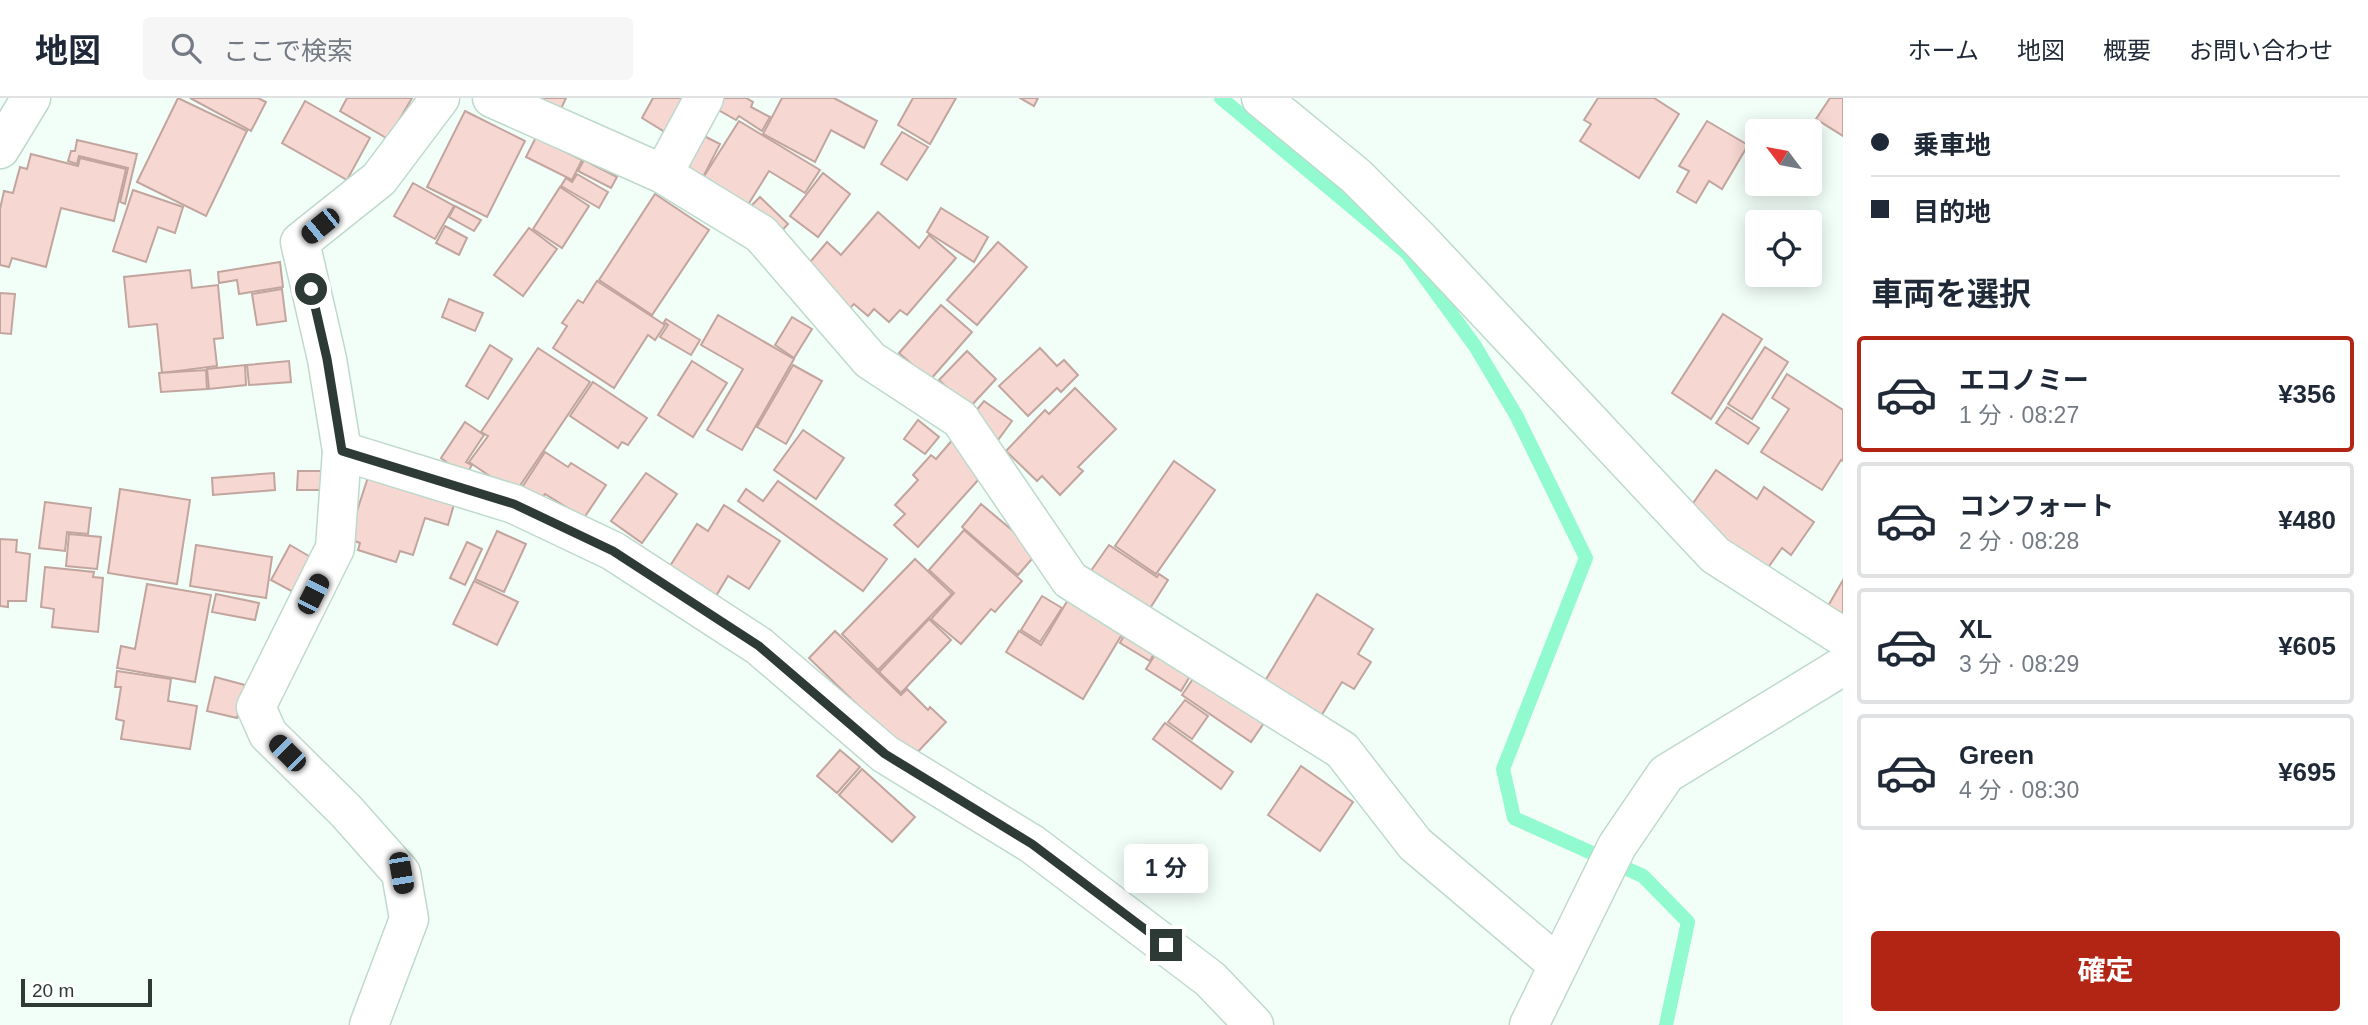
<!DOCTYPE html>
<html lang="ja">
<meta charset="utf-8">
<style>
body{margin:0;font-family:Helvetica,"Noto Sans JP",sans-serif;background:#f6f6f7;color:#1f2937;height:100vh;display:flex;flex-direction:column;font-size:26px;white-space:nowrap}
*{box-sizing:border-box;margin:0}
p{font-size:23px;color:#747a83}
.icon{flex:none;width:38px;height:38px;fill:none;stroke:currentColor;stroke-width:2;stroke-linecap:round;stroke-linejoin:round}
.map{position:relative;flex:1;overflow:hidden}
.side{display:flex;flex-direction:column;background:#fff;width:525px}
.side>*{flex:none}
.hud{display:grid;align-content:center;height:154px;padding:0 28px;background:#fff}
.needle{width:46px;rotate:302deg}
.fabs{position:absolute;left:1745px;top:21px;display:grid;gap:14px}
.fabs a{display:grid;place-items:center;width:77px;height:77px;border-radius:7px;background:#fff;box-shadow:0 4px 18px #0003;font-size:35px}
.scale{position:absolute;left:21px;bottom:18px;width:131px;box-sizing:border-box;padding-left:7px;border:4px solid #2e3a35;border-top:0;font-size:19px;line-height:24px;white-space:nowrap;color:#2e3a35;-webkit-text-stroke:5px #fff;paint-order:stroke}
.end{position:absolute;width:32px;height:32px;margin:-16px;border:9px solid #2e3a35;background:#fff;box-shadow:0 0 0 4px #fff}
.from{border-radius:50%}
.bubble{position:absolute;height:49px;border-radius:7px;background:#fff;box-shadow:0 4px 18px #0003;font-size:23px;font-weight:700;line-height:49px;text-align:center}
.car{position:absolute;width:21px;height:42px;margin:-21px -10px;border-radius:9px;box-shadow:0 0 5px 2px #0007;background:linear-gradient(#222 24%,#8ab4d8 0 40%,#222 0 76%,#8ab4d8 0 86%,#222 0)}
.hud b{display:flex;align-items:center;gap:24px;height:66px;font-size:26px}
.hud b+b{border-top:2px solid #e0e1e3}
.hud i{width:18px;height:18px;background:#1f2937}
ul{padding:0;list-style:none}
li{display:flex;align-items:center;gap:21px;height:116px;margin:0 14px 10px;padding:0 14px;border:4px solid #e0e1e3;border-radius:7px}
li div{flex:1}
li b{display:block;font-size:26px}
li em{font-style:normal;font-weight:700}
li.selected{border-color:#b22414}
li>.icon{width:63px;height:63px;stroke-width:1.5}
h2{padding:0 28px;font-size:32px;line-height:84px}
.action{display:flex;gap:14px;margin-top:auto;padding:14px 28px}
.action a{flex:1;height:80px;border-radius:7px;background:#b22414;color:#fff;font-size:28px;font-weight:700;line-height:80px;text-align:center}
header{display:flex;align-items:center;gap:42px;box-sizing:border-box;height:98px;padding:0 35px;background:#fff;border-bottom:2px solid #e0e1e3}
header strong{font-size:33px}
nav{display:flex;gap:38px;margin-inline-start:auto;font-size:24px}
.search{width:490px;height:63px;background:#f6f6f7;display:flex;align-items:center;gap:18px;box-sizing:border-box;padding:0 24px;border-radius:7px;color:#747a83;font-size:26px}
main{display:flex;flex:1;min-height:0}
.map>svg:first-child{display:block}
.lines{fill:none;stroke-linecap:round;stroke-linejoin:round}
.stream{stroke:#91face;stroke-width:14}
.building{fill:#f6d7d1;stroke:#c2a59f;stroke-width:2}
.minor-casing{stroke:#bddacc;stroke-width:41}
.minor{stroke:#fff;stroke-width:38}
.route{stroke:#2e3a35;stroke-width:9}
</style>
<header>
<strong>地図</strong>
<div class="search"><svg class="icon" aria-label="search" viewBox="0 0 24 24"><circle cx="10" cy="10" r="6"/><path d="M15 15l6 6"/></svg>ここで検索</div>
<nav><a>ホーム</a><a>地図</a><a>概要</a><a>お問い合わせ</a></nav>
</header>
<main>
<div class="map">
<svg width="1843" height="927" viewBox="0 0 1843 927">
<rect width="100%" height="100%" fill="#f2fef8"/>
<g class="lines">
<path class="stream" d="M1221,0L1407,155L1475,248L1516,317L1586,460L1503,671L1514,720L1643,778L1688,824L1666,927"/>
</g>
<g class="building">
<path d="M178,0L247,33L206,118L137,84Z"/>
<path d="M190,0H258L266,4L251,33Z"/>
<path d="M347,0H412L388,41L340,13Z"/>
<path d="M532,0H566L560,13Z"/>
<path d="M653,0H685L665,34L642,20Z"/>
<path d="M720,0H746L753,4L751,9L770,19L762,33L739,18L736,22L715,10Z"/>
<path d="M782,0H834L877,23L864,50L831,32L815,64L763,36Z"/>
<path d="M913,0H956L930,46L898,27Z"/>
<path d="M1020,0H1038L1034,8Z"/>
<path d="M1598,0H1654L1679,16L1639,80L1580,43L1591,26L1584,22Z"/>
<path d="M1830,0H1843V38L1816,21Z"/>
<path d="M305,3L370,40L347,82L282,45Z"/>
<path d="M465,13L525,43L487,119L427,89Z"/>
<path d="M739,23L820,72L805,95L769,73L746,110L701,83Z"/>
<path d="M1707,23L1748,47L1722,91L1709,83L1696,105L1677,94L1689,73L1679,68Z"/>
<path d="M902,34L928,49L907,82L881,66Z"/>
<path d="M702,37L720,46L701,83L684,75Z"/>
<path d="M536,39L582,62L572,82L526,59Z"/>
<path d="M77,42L137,56L125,106L120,104L128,70L79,58L77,66L68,63L71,53H75Z"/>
<path d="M31,56L78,68L80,60L126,71L114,123L61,110L46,169L12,160L9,169L0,167V111L4,93L13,95L20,69L27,71Z"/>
<path d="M584,62L617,79L611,90L578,73Z"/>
<path d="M823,75L850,96L818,139L790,118Z"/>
<path d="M577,76L608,94L599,110L561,88L566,80L572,84Z"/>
<path d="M413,85L454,108L435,141L394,118Z"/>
<path d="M560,89L589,108L562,150L533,131Z"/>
<path d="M133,92L183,109L175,135L158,129L146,164L113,153Z"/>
<path d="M655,96L709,132L652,217L599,182Z"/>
<path d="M760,99L788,126L777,138L748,111Z"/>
<path d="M455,108L481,122L474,133L449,119Z"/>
<path d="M941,110L988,139L974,164L927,134Z"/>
<path d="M878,114L919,150L929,137L956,160L907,217L900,212L889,224L874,211L868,218L854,206L850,210L805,170L827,144L841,157Z"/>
<path d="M445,128L467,140L459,157L436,145Z"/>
<path d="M529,130L557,151L523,198L494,177Z"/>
<path d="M998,144L1027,169L977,227L947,202Z"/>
<path d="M280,164L283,189L239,196L237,182L219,185L218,174Z"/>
<path d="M190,172L192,190L218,187L223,240L214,241L217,268L162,275L157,226L129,229L124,179Z"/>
<path d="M597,183L665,227L655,242L648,237L614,290L553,250L567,228L562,225L578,202L583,205Z"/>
<path d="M282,191L286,223L257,227L252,196Z"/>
<path d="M0,195L15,196L11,236L0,235Z"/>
<path d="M449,201L483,215L475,233L442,219Z"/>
<path d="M941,207L972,234L930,282L899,255Z"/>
<path d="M1723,216L1762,241L1711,321L1672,295Z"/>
<path d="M718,217L794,261L742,352L707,332L743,271L701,247Z"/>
<path d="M792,219L812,231L794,260L775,247Z"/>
<path d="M666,221L700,242L691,257L660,239L668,227L664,224Z"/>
<path d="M490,247L512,261L488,301L466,288Z"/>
<path d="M1765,249L1788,264L1752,321L1728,306Z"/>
<path d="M538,250L590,284L515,395L469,364L488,338L481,334Z"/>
<path d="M1040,250L1057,268L1064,262L1078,277L1061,294L1057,290L1028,318L999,288Z"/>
<path d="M967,253L996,281L969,310L939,282Z"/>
<path d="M289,263L291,284L249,287L247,267Z"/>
<path d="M692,263L727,285L693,339L658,317Z"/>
<path d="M245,267L246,287L209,291L207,271Z"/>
<path d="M793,267L822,283L786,346L757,329Z"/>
<path d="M206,272L207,291L161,294L159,275Z"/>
<path d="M1787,276L1843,312V363L1841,362L1822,392L1761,354L1789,311L1772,300Z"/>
<path d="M593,284L647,320L628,347L622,344L618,350L570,318Z"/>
<path d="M1075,290L1116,331L1078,369L1083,373L1060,397L1042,378L1037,383L1006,353L1045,312L1049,316Z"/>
<path d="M984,303L1012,323L998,342L970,320Z"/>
<path d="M1727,309L1759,330L1748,346L1716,325Z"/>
<path d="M918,322L939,339L925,356L904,341Z"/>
<path d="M465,324L484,337L466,364L472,367L465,378L441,360Z"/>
<path d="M803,332L844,360L816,401L774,372Z"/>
<path d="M954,340L988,371L918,449L894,427L905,416L895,407L918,382L913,377L931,357L936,361Z"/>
<path d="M545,354L568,369L571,365L606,387L584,420L545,396L539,403L521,391Z"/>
<path d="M1174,363L1215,392L1156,476L1115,448Z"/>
<path d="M1716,372L1757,401L1764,389L1814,424L1791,457L1782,450L1767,471L1687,414Z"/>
<path d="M298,373H326V392H297Z"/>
<path d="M274,375L275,392L213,397L212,380Z"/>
<path d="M646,375L677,396L642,445L611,423Z"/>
<path d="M369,376L455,403L448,427L425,420L413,457L400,453L396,464L358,452L360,445L348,441Z"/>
<path d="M778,383L887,461L863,493L738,403L746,391L763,403Z"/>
<path d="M120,391L190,402L177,486L108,475Z"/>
<path d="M45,404L91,410L88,436L67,434L65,453L39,450Z"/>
<path d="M981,406L1038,454L1018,477L962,429Z"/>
<path d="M724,407L780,443L749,491L728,478L716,498L670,468L697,426L708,433Z"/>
<path d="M964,432L1022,483L995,514L991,511L961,546L931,521L954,495L929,472Z"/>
<path d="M497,433L526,446L504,494L475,481Z"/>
<path d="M69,436L101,439L97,471L66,468Z"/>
<path d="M0,441L17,442L16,454L30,456L26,503H8V509L0,508Z"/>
<path d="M467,444L482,451L465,487L450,480Z"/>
<path d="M196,447L272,459L266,500L190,488Z"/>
<path d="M290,447L314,461L295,495L271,482Z"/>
<path d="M1109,447L1157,479L1159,476L1168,482L1147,515L1088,477Z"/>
<path d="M915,461L952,496L878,572L842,536Z"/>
<path d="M45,469L94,474L93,479L103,480L98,534L52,529L54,511L41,509Z"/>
<path d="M1843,482V516L1828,508Z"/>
<path d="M474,483L518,504L497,547L453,526Z"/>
<path d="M147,486L211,497L195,584L117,570L121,548L135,551Z"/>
<path d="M1072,495L1127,528L1083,601L1006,554L1019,533L1041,547Z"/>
<path d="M216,496L259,505L255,522L212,514Z"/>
<path d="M1317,496L1373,531L1358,556L1371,564L1354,591L1342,584L1321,618L1265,583Z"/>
<path d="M1042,498L1062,510L1040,544L1021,532Z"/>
<path d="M929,521L951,542L901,595L879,574Z"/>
<path d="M1128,530L1158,548L1150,563L1120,545Z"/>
<path d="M835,533L901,597L907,591L928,612L930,609L946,624L912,660L809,560Z"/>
<path d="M1160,549L1195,570L1181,593L1146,571Z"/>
<path d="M117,573L171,581L168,603L197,608L190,651L121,641L124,623L116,621L121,589H115Z"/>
<path d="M1197,575L1266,622L1251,644L1182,597Z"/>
<path d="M215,579L245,587L237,620L207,613Z"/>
<path d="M1185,602L1208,618L1192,641L1168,624Z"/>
<path d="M1165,625L1233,674L1221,691L1153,641Z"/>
<path d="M840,652L860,669L837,695L817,678Z"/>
<path d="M1301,668L1353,704L1320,753L1268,717Z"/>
<path d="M862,671L915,719L892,744L839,697Z"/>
</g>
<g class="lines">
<g class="minor-casing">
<g id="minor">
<path d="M492,0L663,76L761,136L870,262L960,321L1070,482L1342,652L1415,746L1558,867"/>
<path d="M1261,0L1356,78L1420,142L1715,457L1843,539"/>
<path d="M0,51L31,0"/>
<path d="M663,76L704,0"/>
<path d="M342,353L514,406L613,453L759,548L885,656L1032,746L1210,881L1254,927"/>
<path d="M369,927L409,821L401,775L346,713L268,636L256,609L335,450L342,353L327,261L300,144L379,81L440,0"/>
<path d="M1529,927L1617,748L1666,676L1843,568"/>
</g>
</g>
<use href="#minor" class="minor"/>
</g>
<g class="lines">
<path class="route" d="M311,191L327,261L342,353L514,406L613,453L759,548L885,656L1032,746L1166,847"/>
</g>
</svg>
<div class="fabs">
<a><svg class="needle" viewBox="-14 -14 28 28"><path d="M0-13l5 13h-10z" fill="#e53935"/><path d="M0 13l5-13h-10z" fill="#747a83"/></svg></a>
<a><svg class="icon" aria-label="locate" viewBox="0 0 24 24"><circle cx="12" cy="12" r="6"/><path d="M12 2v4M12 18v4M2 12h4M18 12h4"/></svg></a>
</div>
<div class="scale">20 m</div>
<i class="end from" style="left:311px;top:191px"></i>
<i class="end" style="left:1166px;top:847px"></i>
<div class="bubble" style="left:1124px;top:746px;width:84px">1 分</div>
<i class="car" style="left:320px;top:128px;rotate:231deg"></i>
<i class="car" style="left:313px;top:496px;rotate:27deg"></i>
<i class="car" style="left:287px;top:655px;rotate:315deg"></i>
<i class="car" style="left:401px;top:775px;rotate:170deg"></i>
</div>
<section class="side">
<div class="hud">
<b><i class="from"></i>乗車地</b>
<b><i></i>目的地</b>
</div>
<h2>車両を選択</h2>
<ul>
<li class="selected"><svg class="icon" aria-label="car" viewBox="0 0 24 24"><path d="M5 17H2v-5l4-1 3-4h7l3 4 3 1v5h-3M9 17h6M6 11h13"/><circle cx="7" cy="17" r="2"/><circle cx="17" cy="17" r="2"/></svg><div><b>エコノミー</b><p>1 分 · 08:27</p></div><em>¥356</em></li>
<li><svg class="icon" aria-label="car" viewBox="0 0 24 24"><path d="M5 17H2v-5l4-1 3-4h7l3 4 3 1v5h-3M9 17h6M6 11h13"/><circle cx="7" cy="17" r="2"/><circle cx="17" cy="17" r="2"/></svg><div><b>コンフォート</b><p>2 分 · 08:28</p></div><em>¥480</em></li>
<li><svg class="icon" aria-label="car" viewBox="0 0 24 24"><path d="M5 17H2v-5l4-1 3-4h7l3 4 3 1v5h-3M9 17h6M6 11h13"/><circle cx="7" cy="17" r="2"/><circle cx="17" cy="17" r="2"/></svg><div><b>XL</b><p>3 分 · 08:29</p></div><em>¥605</em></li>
<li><svg class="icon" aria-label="car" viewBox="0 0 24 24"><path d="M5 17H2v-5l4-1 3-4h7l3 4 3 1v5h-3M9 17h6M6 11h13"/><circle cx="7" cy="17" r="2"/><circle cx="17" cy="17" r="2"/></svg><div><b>Green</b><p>4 分 · 08:30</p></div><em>¥695</em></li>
</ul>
<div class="action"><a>確定</a></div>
</section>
</main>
